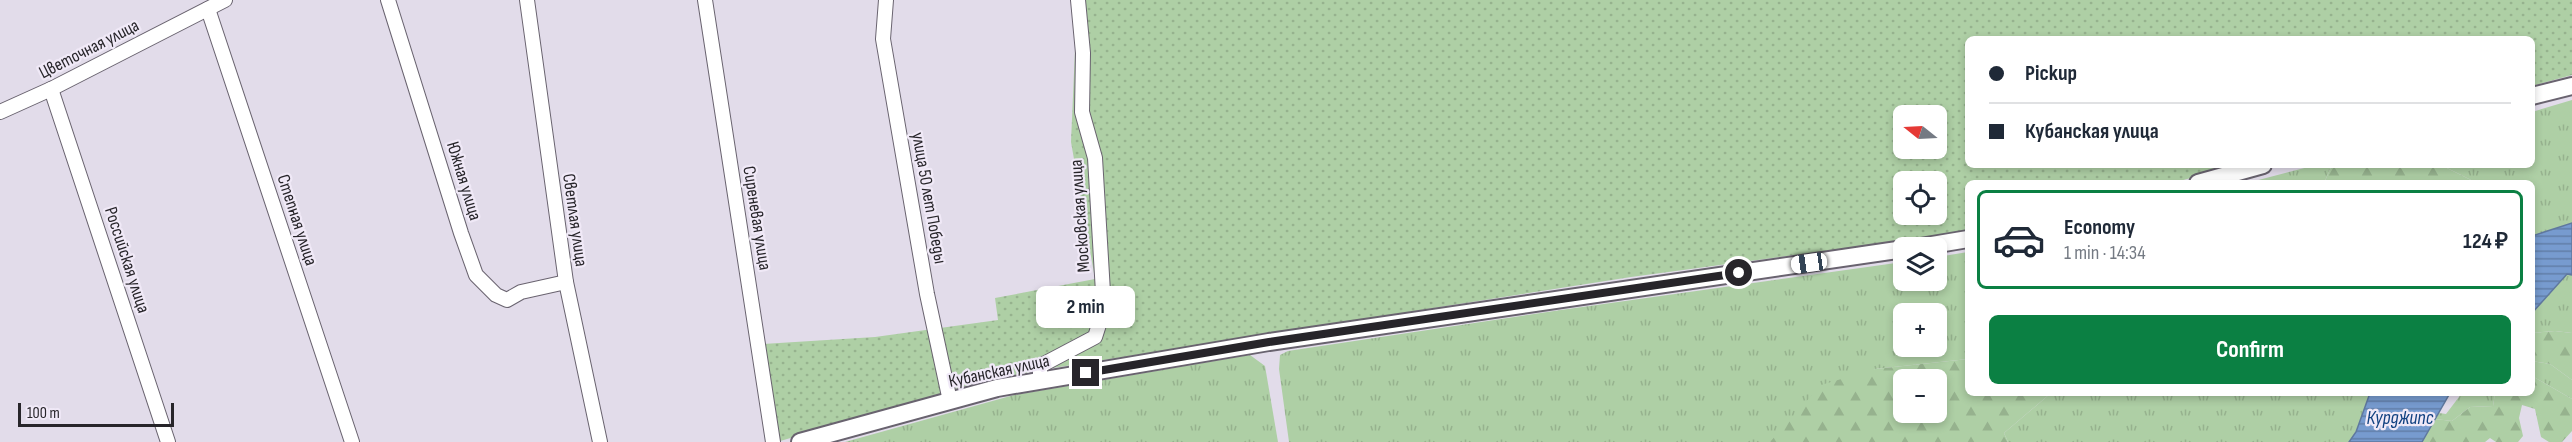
<!DOCTYPE html>
<meta charset="utf-8">
<style>
body{margin:0;font-family:"Sofia Sans Condensed",sans-serif;background:#f6f6f7;color:#1f2937;height:100vh;display:flex;flex-direction:column;font-size:22px;white-space:nowrap}
*{box-sizing:border-box;margin:0}
p{font-size:20px;color:#747a83}
.icon{flex:none;width:33px;height:33px;fill:none;stroke:currentColor;stroke-width:2;stroke-linecap:round;stroke-linejoin:round}
.map{position:relative;flex:1;overflow:hidden}
.sheet{position:absolute;left:1965px;top:180px;width:570px;height:216px;display:flex;flex-direction:column;background:#fff;border-radius:9px;box-shadow:0 3px 9px #0003}
.sheet>*{flex:none}
.banner{position:absolute;left:1965px;top:36px;width:570px;height:132px;border-radius:9px;box-shadow:0 3px 9px #0003;display:grid;align-content:center;height:132px;padding:0 24px;background:#fff}
.needle{width:39px;rotate:288deg}
.tools{position:absolute;left:1893px;top:105px;display:grid;gap:12px}
.tools a{display:grid;place-items:center;width:54px;height:54px;border-radius:9px;background:#fff;box-shadow:0 3px 9px #0003;font-size:30px}
.scale{position:absolute;left:18px;bottom:15px;width:156px;box-sizing:border-box;padding-left:6px;border:3px solid #27252a;border-top:0;font-size:16px;line-height:21px;white-space:nowrap;color:#27252a;-webkit-text-stroke:4px #f0e9f7;paint-order:stroke}
.end{position:absolute;width:27px;height:27px;margin:-14px;border:8px solid #27252a;background:#fff;box-shadow:0 0 0 3px #fff}
.from{border-radius:50%}
.bubble{position:absolute;height:42px;border-radius:9px;background:#fff;box-shadow:0 3px 9px #0003;font-size:20px;font-weight:700;line-height:42px;text-align:center}
.car{position:absolute;width:18px;height:36px;margin:-18px -9px;border-radius:8px;box-shadow:0 0 4px 2px #0007;background:linear-gradient(#fff 24%,#345 0 40%,#fff 0 76%,#345 0 86%,#fff 0)}
.banner b{display:flex;align-items:center;gap:21px;height:57px;font-size:22px}
.banner b+b{border-top:2px solid #e0e1e3}
.banner i{width:15px;height:15px;background:#1f2937}
ul{padding:10px 0 0;list-style:none}
li{display:flex;align-items:center;gap:18px;height:99px;margin:0 12px 9px;padding:0 12px;border:3px solid transparent;border-radius:9px}
li div{flex:1}
li b{display:block;font-size:22px}
li em{font-style:normal;font-weight:700}
li.on{border-color:#0b8043}
li>.icon{width:54px;height:54px;stroke-width:1.5}
.cta{display:flex;gap:12px;margin-top:auto;padding:12px 24px}
.cta a{flex:1;height:69px;border-radius:9px;background:#0b8043;color:#fff;font-size:24px;font-weight:700;line-height:69px;text-align:center}
.map>svg:first-child{display:block}
.grass{fill:url(#grass-tufts);fill-rule:evenodd}
.forest{fill:url(#forest-firs);fill-rule:evenodd}
.garden{fill:url(#garden-dots);fill-rule:evenodd}
.water{fill:url(#water-rules);stroke:#5f789e;stroke-width:1.5}
.lines{fill:none;stroke-linecap:round;stroke-linejoin:round}
.minor-casing{stroke:#69636f;stroke-width:16}
.major-casing{stroke:#69636f;stroke-width:20}
.minor{stroke:#fff;stroke-width:14}
.major{stroke:#fff;stroke-width:16}
.route{stroke:#27252a;stroke-width:8}
.labels{text-anchor:middle;dominant-baseline:central;stroke-width:4.5;stroke-linejoin:round;paint-order:stroke}
.street-label{font-size:18px;fill:#27252a;stroke:#f0e9f7}
.water-label{font-size:20px;font-style:italic;fill:#124281;stroke:#f0e9f7}
</style>
<div class="map">
<svg width="2572" height="442" viewBox="0 0 2572 442">
<defs>
<pattern id="grass-tufts" width="24" height="20" patternUnits="userSpaceOnUse" patternTransform="scale(1.5)"><rect width="24" height="20" fill="#aecfa5"/><path d="M3 7l-1-3M5 7V3M7 7l1-3M15 17l-1-3M17 17v-4M19 17l1-3" fill="none" stroke="#96b28e"/></pattern>
<pattern id="forest-firs" width="22" height="20" patternUnits="userSpaceOnUse" patternTransform="scale(1.5)"><rect width="22" height="20" fill="#aecfa5"/><path d="M5 1l3.5 6h-7zM16 11l3.5 6h-7z" fill="#96b28e"/></pattern>
<pattern id="garden-dots" width="8" height="8" patternUnits="userSpaceOnUse" patternTransform="scale(1.5)"><rect width="8" height="8" fill="#aecfa5"/><path d="M2 2h.1M6 6h.1" fill="none" stroke="#96b28e" stroke-width="1.8" stroke-linecap="round"/></pattern>
<pattern id="water-rules" width="6" height="5" patternUnits="userSpaceOnUse" patternTransform="scale(1.5)"><rect width="6" height="5" fill="#779bcf"/><path d="M0 2.5h6" fill="none" stroke="#627ea8"/></pattern>
</defs>
<rect width="100%" height="100%" fill="#e2dcea"/>
<g class="grass">
<path d="M2572,100V223L2532,236V183H2477L2441,165H2532V112Z"/>
<path d="M2316,165H2332L2324,183H2247Z"/>
<path d="M1968,252V359L1875,369L1770,442H1289L1279,369L1280,355L1288,351L1561,310L1903,262L1904,280H1936L1937,257ZM1904,314H1936V346H1904Z"/>
<path d="M2567,274L2572,275V333L2555,331L2532,333V313Z"/>
<path d="M1250,355L1265,366L1278,442H845L1014,395Z"/>
<path d="M2532,361L2550,364L2572,380V399L2532,376Z"/>
<path d="M2051,393H2370L2356,432L2349,442H2008L2004,433Z"/>
<path d="M2462,393H2495L2493,406L2470,407L2452,421L2435,419L2439,413L2446,414Z"/>
</g>
<g class="forest">
<path d="M2332,165H2441L2477,183H2324Z"/>
<path d="M2555,331L2572,333V380L2550,364L2532,361V333Z"/>
<path d="M1968,359V393H2051L2004,433L2008,442H1770L1821,385L1875,369ZM1904,380H1936V412H1904Z"/>
<path d="M2532,376L2572,399V431L2562,442H2549L2541,437L2535,409L2522,405L2519,418L2523,436L2518,442H2496L2490,438L2485,442H2422L2435,419L2452,421L2470,407L2493,406L2495,393H2532Z"/>
</g>
<path class="garden" d="M1073,0H2572V75L2532,86V39H1968V165H2240L2172,183H1968V232L1631,277L1053,368L979,382L777,442L763,344L875,337L998,320L995,298L1095,279L1071,142L1076,26ZM1904,116H1936V148H1904ZM1904,182H1936V214H1904Z"/>
<g class="water">
<path d="M2572,223V275L2567,274L2532,313V236Z"/>
<path d="M2370,393H2450L2422,442H2349L2356,432Z"/>
</g>
<g class="lines">
<g class="minor-casing">
<g id="minor">
<path d="M388,0L461,233L476,275L496,295L507,300L521,292L566,282"/>
<path d="M527,0L566,282L600,442"/>
<path d="M705,0L773,442"/>
<path d="M886,0L883,39L927,294L950,401"/>
<path d="M208,9L352,442"/>
<path d="M51,89L168,442"/>
<path d="M0,112L51,89L225,0"/>
<path d="M1040,381V366L1095,337L1104,309L1095,158L1082,112L1083,53L1078,0"/>
</g>
</g>
<g class="major-casing">
<g id="major">
<path d="M2532,96L2572,86"/>
<path d="M2198,183L2263,165"/>
<path d="M1914,248L1968,239"/>
<path d="M800,442L997,388L1269,342L1904,249"/>
</g>
</g>
<use href="#minor" class="minor"/>
<use href="#major" class="major"/>
</g>
<g class="lines">
<path class="route" d="M1086,373L1269,342L1739,273"/>
</g>
<g class="labels">
<g class="street-label">
<text transform="translate(89 49) rotate(-27)">Цветочная улица</text>
<text transform="translate(464 181) rotate(73)">Южная улица</text>
<text transform="translate(929 198) rotate(80)">улица 50 лет Победы</text>
<text transform="translate(1080 216) rotate(-94)">Московская улица</text>
<text transform="translate(757 218) rotate(81)">Сиреневая улица</text>
<text transform="translate(297 220) rotate(72)">Степная улица</text>
<text transform="translate(575 220) rotate(82)">Светлая улица</text>
<text transform="translate(127 260) rotate(72)">Российская улица</text>
<text transform="translate(999 371) rotate(-12)">Кубанская улица</text>
</g>
<g class="water-label">
<text x="2400" y="418">Курджипс</text>
</g>
</g>
</svg>
<div class="tools">
<a><svg class="needle" viewBox="-14 -14 28 28"><path d="M0-13l5 13h-10z" fill="#e53935"/><path d="M0 13l5-13h-10z" fill="#747a83"/></svg></a>
<a><svg class="icon" aria-label="locate" viewBox="0 0 24 24"><circle cx="12" cy="12" r="6"/><path d="M12 2v4M12 18v4M2 12h4M18 12h4"/></svg></a>
<a><svg class="icon" aria-label="layers" viewBox="0 0 24 24"><path d="M12 4l9 5-9 5-9-5zM3 14l9 5 9-5"/></svg></a>
<a>+</a>
<a>−</a>
</div>
<div class="scale">100 m</div>
<i class="end from" style="left:1739px;top:273px"></i>
<i class="end" style="left:1086px;top:373px"></i>
<div class="bubble" style="left:1036px;top:286px;width:99px">2 min</div>
<i class="car" style="left:1809px;top:263px;rotate:262deg"></i>
<div class="banner">
<b><i class="from"></i>Pickup</b>
<b><i></i>Кубанская улица</b>
</div>
<section class="sheet">
<ul>
<li class="on"><svg class="icon" aria-label="car" viewBox="0 0 24 24"><path d="M5 17H2v-5l4-1 3-4h7l3 4 3 1v5h-3M9 17h6M6 11h13"/><circle cx="7" cy="17" r="2"/><circle cx="17" cy="17" r="2"/></svg><div><b>Economy</b><p>1 min · 14:34</p></div><em>124 ₽</em></li>
</ul>
<div class="cta"><a>Confirm</a></div>
</section>
</div>
